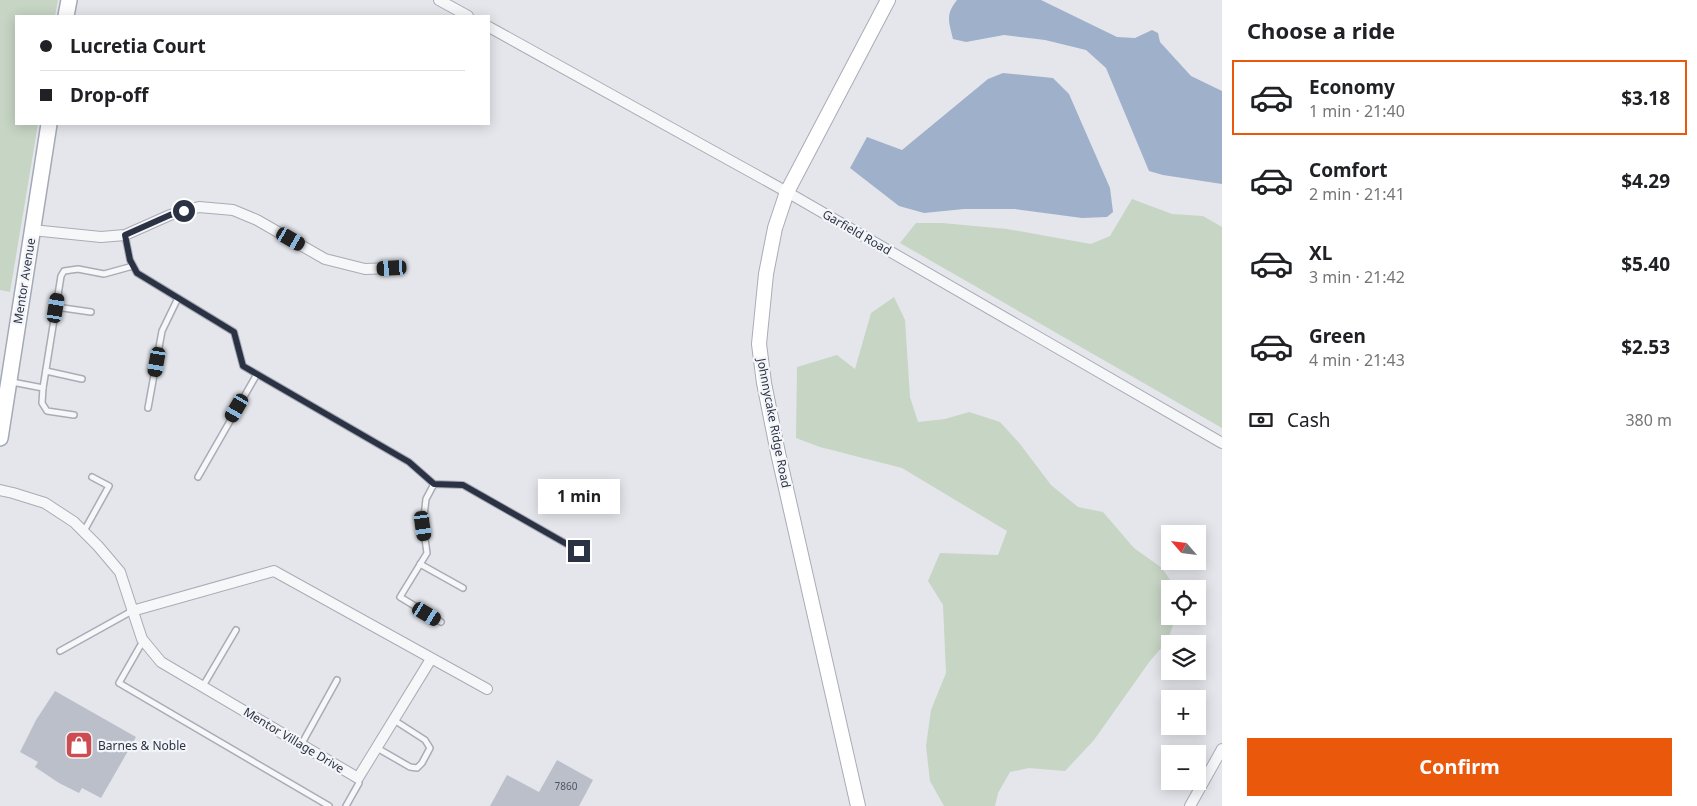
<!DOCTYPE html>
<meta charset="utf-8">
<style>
body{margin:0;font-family:"Noto Sans",sans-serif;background:#f6f6f6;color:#202124;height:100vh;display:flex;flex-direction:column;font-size:19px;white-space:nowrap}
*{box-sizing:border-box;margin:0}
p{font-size:16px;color:#757577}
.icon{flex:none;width:28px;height:28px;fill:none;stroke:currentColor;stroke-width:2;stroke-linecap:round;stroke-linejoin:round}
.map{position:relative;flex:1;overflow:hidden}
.side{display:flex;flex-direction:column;background:#fff;width:475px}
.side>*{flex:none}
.top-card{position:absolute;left:15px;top:15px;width:475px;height:110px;border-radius:0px;box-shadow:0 2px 12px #0003;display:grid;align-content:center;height:110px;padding:0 25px;background:#fff}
.needle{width:32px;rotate:298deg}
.buttons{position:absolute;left:1161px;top:525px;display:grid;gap:10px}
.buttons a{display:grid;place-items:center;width:45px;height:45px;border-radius:0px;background:#fff;box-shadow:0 2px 12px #0003;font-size:25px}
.end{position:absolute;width:22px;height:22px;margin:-11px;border:6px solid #2b3244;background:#fff;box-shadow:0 0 0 2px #fff}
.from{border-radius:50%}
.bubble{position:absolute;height:35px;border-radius:0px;background:#fff;box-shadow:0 2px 12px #0003;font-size:16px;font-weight:700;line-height:35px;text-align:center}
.car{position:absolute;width:15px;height:30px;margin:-15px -8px;border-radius:6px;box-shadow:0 0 4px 1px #0007;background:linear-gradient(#222 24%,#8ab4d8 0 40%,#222 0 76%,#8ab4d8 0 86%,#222 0)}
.top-card b{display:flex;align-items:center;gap:18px;height:48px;font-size:19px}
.top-card b+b{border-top:1px solid #e0e0e0}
.top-card i{width:12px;height:12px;background:#202124}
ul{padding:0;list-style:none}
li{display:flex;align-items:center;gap:15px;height:75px;margin:0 10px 8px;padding:0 15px;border:2px solid transparent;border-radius:0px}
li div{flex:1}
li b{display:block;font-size:19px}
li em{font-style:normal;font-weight:700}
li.on{border-color:#ea580c}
li>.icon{width:45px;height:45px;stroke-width:1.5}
h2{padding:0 25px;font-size:22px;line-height:60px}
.pay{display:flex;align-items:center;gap:12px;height:55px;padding:0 25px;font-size:19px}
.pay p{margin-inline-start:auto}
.primary-button{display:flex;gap:10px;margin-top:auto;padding:10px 25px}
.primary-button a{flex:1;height:58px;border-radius:0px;background:#ea580c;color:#fff;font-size:20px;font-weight:700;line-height:58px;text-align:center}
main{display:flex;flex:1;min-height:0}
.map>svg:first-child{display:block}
.green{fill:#c7d5c5}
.water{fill:#9fb0ca}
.building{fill:#bbbfc9}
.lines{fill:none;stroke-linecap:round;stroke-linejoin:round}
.service-casing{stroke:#a9acb6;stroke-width:8}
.minor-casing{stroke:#a9acb6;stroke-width:12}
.secondary-casing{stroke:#a9acb6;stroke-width:16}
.primary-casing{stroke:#a3a9b7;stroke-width:18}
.service{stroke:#f6f7f9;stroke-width:5}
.minor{stroke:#f6f7f9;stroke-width:10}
.secondary{stroke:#fff;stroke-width:14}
.primary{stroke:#fff;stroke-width:15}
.route{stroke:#2b3244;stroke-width:6}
.labels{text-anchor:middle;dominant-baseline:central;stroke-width:4.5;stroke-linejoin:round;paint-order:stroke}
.number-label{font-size:10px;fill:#4f5565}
.street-label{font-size:12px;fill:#2b3244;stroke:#f3f5f8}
.poi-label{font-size:12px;fill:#2b3244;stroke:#f3f5f8;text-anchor:start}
</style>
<main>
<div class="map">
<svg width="1222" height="806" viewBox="0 0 1222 806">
<rect width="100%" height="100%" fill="#e4e6eb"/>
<g class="green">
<path d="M0,0H58L55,16H16V124H38L10,292L0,290Z"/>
<path d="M1132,199L1172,214L1203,216L1222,227V428L900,243L916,223H942L1007,229L1091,244L1110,236Z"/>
<path d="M894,297L905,320L910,397L918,422L945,419L969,412L1000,422L1020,444L1051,485L1078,507L1103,512L1134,548L1162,568L1176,589H1170V616H1176L1168,640L1150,661L1094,740L1065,771L1029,768L1010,772L998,793L995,806H944L930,781L926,746L931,710L946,673L943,605L928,581L940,553L998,555L1007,531L902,468L820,447L796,438L797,367L837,355L855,369L871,313Z"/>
</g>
<g class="water">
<path d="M957,0H1041L1117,37L1135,38L1152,30L1158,33L1160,42L1191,76L1222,91V184L1163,175L1149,171L1106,68L1086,50L1045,40L1004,35L966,42L953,39C949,22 945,15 957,0Z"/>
<path d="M1003,73L1053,78L1069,94L1110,188L1113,212L1107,217L1082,218L1015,209H964L924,213L899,206L850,168L867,137L902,150L988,79Z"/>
</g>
<g class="building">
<path d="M55,691L136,737L101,798L82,788L79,793L59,783L35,767L38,762L20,752L36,720Z"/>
<path d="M557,760L593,780L579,806H490L507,775L539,792Z"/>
</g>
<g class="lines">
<g class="service-casing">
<g id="service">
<path d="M125,235L130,260L137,273L234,332L243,366L409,462L434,484"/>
<path d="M56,307L91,312"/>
<path d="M46,371L82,379"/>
<path d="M12,382L43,388L61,276L64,271L78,269L104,274L133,266"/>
<path d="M43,388L42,403L47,411L74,415"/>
<path d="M148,408L162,331L178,298"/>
<path d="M198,477L257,374"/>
<path d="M84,531L109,486L92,477"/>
<path d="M420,564L463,588"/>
<path d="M441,622L400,597L427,553L423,525L426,499L434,484L463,485L579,551"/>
<path d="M143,641L119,683L329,806"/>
<path d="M60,651L132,611"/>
<path d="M203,686L236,630"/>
<path d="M301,745L337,680"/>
<path d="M377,748L410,767L417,768L422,763L430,748L425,740L394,720"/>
<path d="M346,806L359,783L358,778"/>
</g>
</g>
<g class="minor-casing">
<g id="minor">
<path d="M439,0L468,16"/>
<path d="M489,27L787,192L1222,443"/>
<path d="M32,230L101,237L125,235L170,215L199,207L233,210L257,220L325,259L365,269L392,268"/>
<path d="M0,490L13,493L45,503L74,522L98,546L120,572L142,639L161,662L358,778L431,659"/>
<path d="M132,611L274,571L487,689"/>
<path d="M1190,806L1222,749"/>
</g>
</g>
<g class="secondary-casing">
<path id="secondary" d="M858,806L778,453L764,383L759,344L766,274L775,228L787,192L888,0"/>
</g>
<g class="primary-casing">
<g id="primary">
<path d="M66,16L69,0"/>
<path d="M0,438L49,124"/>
</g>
</g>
<use href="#service" class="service"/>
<use href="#minor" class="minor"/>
<use href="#secondary" class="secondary"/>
<use href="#primary" class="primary"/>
</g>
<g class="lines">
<path class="route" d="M184,211L170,215L125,235L130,260L137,273L234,332L243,366L409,462L434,484L463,485L579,551"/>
</g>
<defs>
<g id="shop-square" transform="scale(1.4375)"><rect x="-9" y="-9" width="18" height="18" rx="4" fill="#cd4c53" stroke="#f3f5f8"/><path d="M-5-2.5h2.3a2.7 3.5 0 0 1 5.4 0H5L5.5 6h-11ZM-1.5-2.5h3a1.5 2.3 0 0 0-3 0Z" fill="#fff"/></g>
</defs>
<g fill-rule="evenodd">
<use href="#shop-square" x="79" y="745"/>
</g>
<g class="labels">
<g class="number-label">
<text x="566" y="786">7860</text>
</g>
<g class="street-label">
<text transform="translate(857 232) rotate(30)">Garfield Road</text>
<text transform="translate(24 281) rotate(-81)">Mentor Avenue</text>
<text transform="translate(774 423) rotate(79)">Johnnycake Ridge Road</text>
<text transform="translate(294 740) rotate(31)">Mentor Village Drive</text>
</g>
<g class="poi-label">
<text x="98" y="745">Barnes &amp; Noble</text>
</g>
</g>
</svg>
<div class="buttons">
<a><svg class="needle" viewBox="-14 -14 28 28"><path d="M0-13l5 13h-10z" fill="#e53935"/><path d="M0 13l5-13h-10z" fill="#757577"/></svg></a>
<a><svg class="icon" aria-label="locate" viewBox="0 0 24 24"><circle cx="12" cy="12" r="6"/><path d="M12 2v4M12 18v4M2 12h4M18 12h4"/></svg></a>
<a><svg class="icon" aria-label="layers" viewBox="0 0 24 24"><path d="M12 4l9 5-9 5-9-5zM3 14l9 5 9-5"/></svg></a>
<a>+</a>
<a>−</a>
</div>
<i class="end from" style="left:184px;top:211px"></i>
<i class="end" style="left:579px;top:551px"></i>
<div class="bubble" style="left:538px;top:479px;width:82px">1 min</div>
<i class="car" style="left:291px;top:239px;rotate:120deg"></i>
<i class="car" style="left:392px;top:268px;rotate:267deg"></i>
<i class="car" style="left:56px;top:308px;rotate:9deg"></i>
<i class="car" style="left:157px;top:362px;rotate:190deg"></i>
<i class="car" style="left:237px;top:408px;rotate:210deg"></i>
<i class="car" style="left:423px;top:526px;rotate:172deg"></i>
<i class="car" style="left:427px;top:614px;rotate:121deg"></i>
<div class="top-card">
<b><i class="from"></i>Lucretia Court</b>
<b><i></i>Drop-off</b>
</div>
</div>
<section class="side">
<h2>Choose a ride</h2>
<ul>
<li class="on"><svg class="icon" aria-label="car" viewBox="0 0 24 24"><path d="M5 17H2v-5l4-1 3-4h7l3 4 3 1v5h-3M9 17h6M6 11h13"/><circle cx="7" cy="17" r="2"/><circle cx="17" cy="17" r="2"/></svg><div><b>Economy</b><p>1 min · 21:40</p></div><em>$3.18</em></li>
<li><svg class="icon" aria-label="car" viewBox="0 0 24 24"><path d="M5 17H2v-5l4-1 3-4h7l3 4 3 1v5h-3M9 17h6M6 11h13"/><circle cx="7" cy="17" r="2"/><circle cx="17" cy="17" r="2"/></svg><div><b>Comfort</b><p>2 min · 21:41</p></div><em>$4.29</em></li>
<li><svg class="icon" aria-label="car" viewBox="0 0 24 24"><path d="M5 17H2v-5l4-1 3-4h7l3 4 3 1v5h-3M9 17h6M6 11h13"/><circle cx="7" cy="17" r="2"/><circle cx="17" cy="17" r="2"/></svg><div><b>XL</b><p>3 min · 21:42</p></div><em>$5.40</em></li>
<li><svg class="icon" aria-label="car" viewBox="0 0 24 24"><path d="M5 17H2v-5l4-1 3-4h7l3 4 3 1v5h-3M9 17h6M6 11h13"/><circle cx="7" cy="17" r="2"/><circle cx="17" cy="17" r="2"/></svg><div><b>Green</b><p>4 min · 21:43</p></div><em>$2.53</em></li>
</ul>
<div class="pay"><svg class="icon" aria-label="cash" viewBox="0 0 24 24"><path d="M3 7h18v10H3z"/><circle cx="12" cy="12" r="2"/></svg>Cash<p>380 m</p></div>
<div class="primary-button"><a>Confirm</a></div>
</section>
</main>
